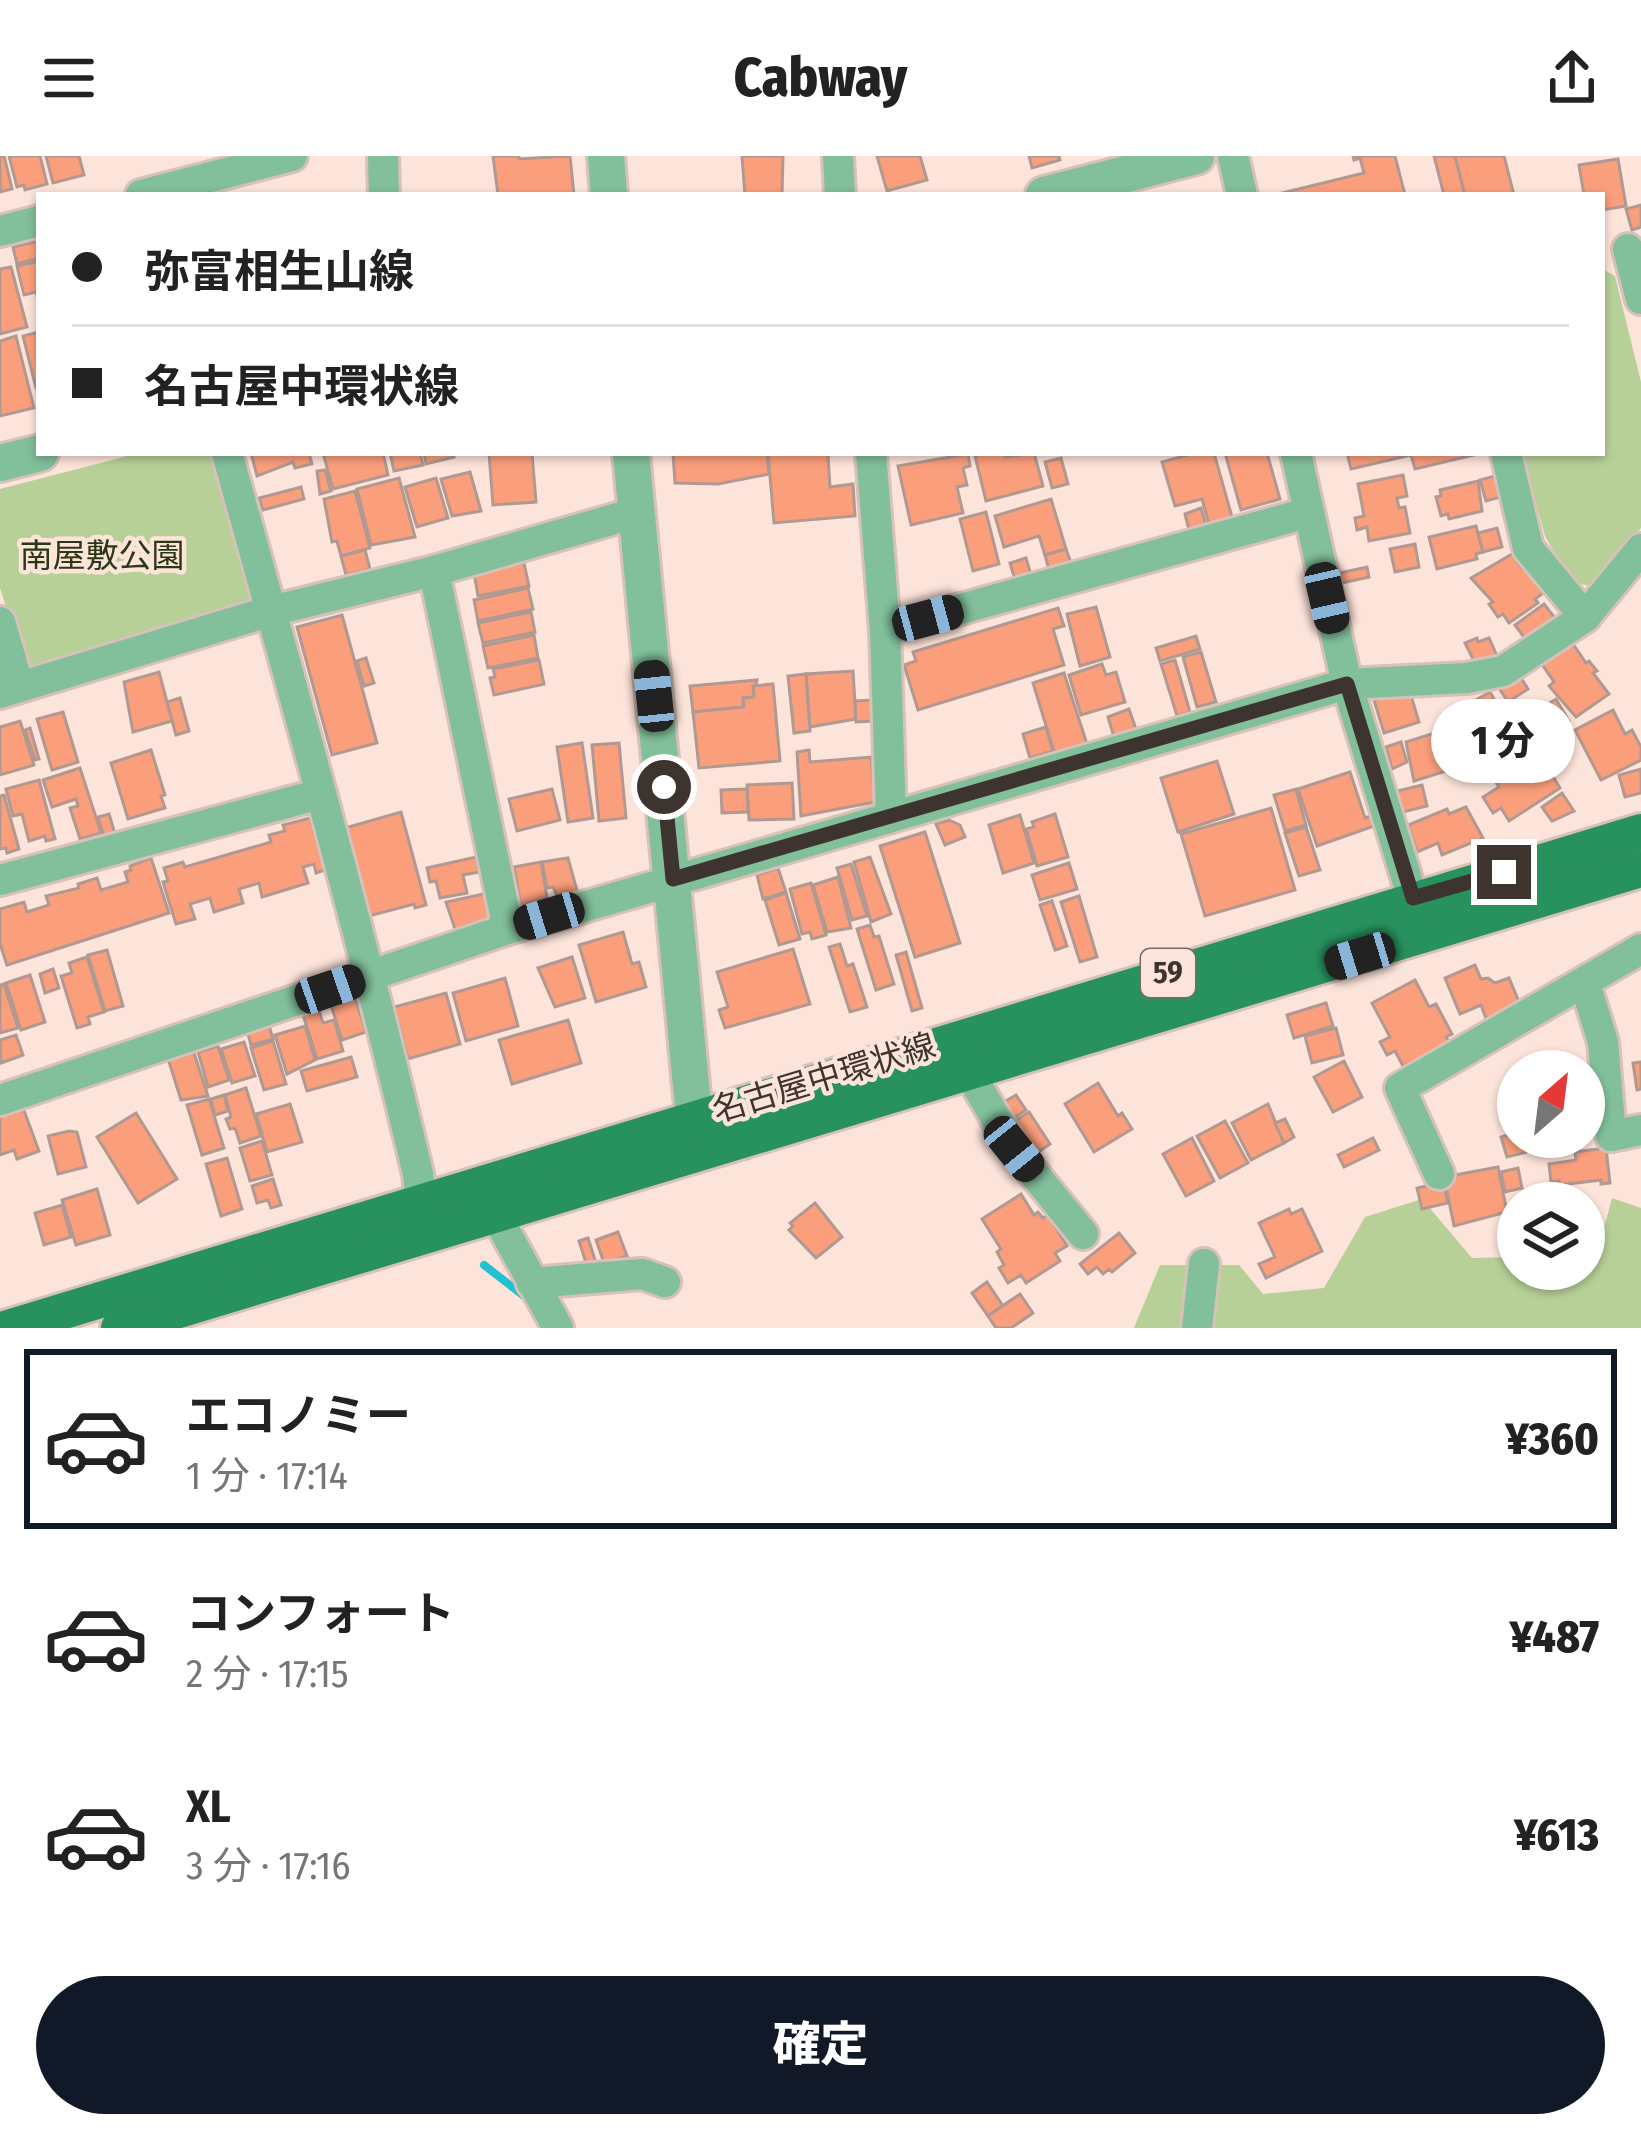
<!DOCTYPE html>
<html lang="ja">
<meta charset="utf-8">
<style>
body{margin:0;font-family:"Fira Sans Condensed","Noto Sans JP",sans-serif;background:#f2f2f2;color:#222;height:100vh;display:flex;flex-direction:column;font-size:45px;white-space:nowrap}
*{box-sizing:border-box;margin:0}
p{font-size:39px;color:#767676}
.icon{flex:none;width:66px;height:66px;fill:none;stroke:currentColor;stroke-width:2;stroke-linecap:round;stroke-linejoin:round}
.map{position:relative;height:1172px;overflow:hidden}
.drawer{display:flex;flex-direction:column;background:#fff;flex:1}
.drawer>*{flex:none}
.banner{position:absolute;left:36px;top:36px;width:1569px;height:264px;border-radius:0px;box-shadow:0 3px 9px #0004;display:grid;align-content:center;height:264px;padding:0 36px;background:#fff}
.needle{width:78px;rotate:28deg}
.controls{position:absolute;left:1497px;top:894px;display:grid;gap:24px}
.controls a{display:grid;place-items:center;width:108px;height:108px;border-radius:50%;background:#fff;box-shadow:0 3px 9px #0004;font-size:60px}
.end{position:absolute;width:54px;height:54px;margin:-27px;border:15px solid #3d3430;background:#fff;box-shadow:0 0 0 6px #fff}
.from{border-radius:50%}
.bubble{position:absolute;height:84px;border-radius:42px;background:#fff;box-shadow:0 3px 9px #0004;font-size:39px;font-weight:800;line-height:84px;text-align:center}
.car{position:absolute;width:36px;height:72px;margin:-36px -18px;border-radius:15px;box-shadow:0 0 9px 3px #0007;background:linear-gradient(#222 24%,#8ab4d8 0 40%,#222 0 76%,#8ab4d8 0 86%,#222 0)}
.banner b{display:flex;align-items:center;gap:42px;height:114px;font-size:45px}
.banner b+b{border-top:3px solid #e0e0e0}
.banner i{width:30px;height:30px;background:#222}
ul{padding:21px 0 0;list-style:none}
li{display:flex;align-items:center;gap:36px;height:180px;margin:0 24px 18px;padding:0 12px;border:6px solid transparent;border-radius:0px}
li div{flex:1}
li b{display:block;font-size:45px}
li em{font-style:normal;font-weight:800}
li.selected{border-color:#111827}
li>.icon{width:108px;height:108px;stroke-width:1.5}
.cta{display:flex;gap:24px;margin-top:auto;padding:24px 36px}
.cta a{flex:1;height:138px;border-radius:72px;background:#111827;color:#fff;font-size:48px;font-weight:800;line-height:138px;text-align:center}
header{display:flex;justify-content:space-between;align-items:center;height:156px;padding:0 36px;background:#fff;font-size:54px;font-weight:800}
.map>svg:first-child{display:block}
.green{fill:#b7d097}
.lines{fill:none;stroke-linecap:round;stroke-linejoin:round}
.stream{stroke:#24c1d0;stroke-width:8}
.building{fill:#fb9e7c;stroke:#b19991;stroke-width:3}
.minor-casing{stroke:#d7c1b8;stroke-width:36}
.tertiary-casing{stroke:#d7c1b8;stroke-width:42}
.primary-casing{stroke:#d7c1b8;stroke-width:42}
.minor{stroke:#82bf9b;stroke-width:30}
.tertiary{stroke:#82bf9b;stroke-width:36}
.primary{stroke:#28925f;stroke-width:36}
.route{stroke:#3d3430;stroke-width:15}
.labels{text-anchor:middle;dominant-baseline:central;stroke-width:9;stroke-linejoin:round;paint-order:stroke}
.shield{fill:#fde4da;stroke:#776963;stroke-width:3}
.shield-label{font-size:30px;font-weight:bold;fill:#3d3430}
.park-label{font-size:33px;fill:#2a3814;stroke:#fde4da}
.street-label{font-size:33px;fill:#3d3430;stroke:#fde4da}
</style>
<header><svg class="icon" aria-label="menu" viewBox="0 0 24 24"><path d="M4 6h16M4 12h16M4 18h16"/></svg>Cabway<svg class="icon" aria-label="share" viewBox="0 0 24 24"><path d="M12 15V3M7 8l5-5 5 5M5 13v7h14v-7"/></svg></header>
<div class="map">
<svg width="1641" height="1172" viewBox="0 0 1641 1172">
<rect width="100%" height="100%" fill="#fde4da"/>
<g class="green">
<path d="M1602,113L1615,120L1641,226V372L1590,430L1571,426L1545,380L1522,297H1602Z"/>
<path d="M139,297H218L257,438L248,451L36,515L25,509L0,432V333Z"/>
<path d="M1612,1042L1641,1052V1172H1134L1160,1109H1239L1263,1138L1324,1132L1365,1061L1422,1043L1472,1102L1518,1101V1113H1584V1100L1597,1099Z"/>
</g>
<g class="lines">
<path class="stream" d="M484,1109L524,1140"/>
</g>
<g class="building">
<path d="M0,0H4L12,33L0,36Z"/>
<path d="M9,0H40L47,28L25,34L24,29L17,31Z"/>
<path d="M46,0H79L84,19L53,27Z"/>
<path d="M493,0H519V3L570,0L574,39H498Z"/>
<path d="M742,0H783L782,39H745Z"/>
<path d="M877,0H920L927,24L887,35Z"/>
<path d="M1029,0H1059L1060,4L1032,12Z"/>
<path d="M1353,0H1395L1405,39H1274L1364,17L1360,2L1354,4Z"/>
<path d="M1434,0H1455L1465,39H1444Z"/>
<path d="M1455,0H1504L1514,39H1465Z"/>
<path d="M1618,3L1626,50L1602,54V39H1584L1579,9Z"/>
<path d="M1641,49V71L1632,74L1626,53Z"/>
<path d="M39,85V102L17,108L13,91Z"/>
<path d="M39,105V143L38,144L36,136L24,139L17,110Z"/>
<path d="M11,111L27,171L0,178V113Z"/>
<path d="M39,176V232H36L23,180Z"/>
<path d="M16,180L34,252L0,260V185Z"/>
<path d="M251,297H309L312,308L295,312L293,306L257,320Z"/>
<path d="M323,297H383L388,319L333,333Z"/>
<path d="M390,297H420L423,309L394,315Z"/>
<path d="M424,297H454V301L426,308Z"/>
<path d="M489,297H532L536,346L493,349Z"/>
<path d="M673,297H767L769,318L718,328L675,327Z"/>
<path d="M768,297H848L828,299L830,331L853,328L855,360L774,367Z"/>
<path d="M985,297H1004L1005,301L1034,297L1043,330L986,345L975,300Z"/>
<path d="M1195,297H1214L1232,361L1209,368L1202,343L1175,350L1162,306Z"/>
<path d="M1225,297H1267L1280,343L1241,354Z"/>
<path d="M1347,297H1482L1415,313L1411,299L1351,313Z"/>
<path d="M968,298L970,310L963,312L967,329L957,331L963,357L911,369L898,310Z"/>
<path d="M1061,302L1068,328L1052,332L1045,306Z"/>
<path d="M325,314L331,335L320,338L317,315Z"/>
<path d="M470,316L481,355L452,360L441,323Z"/>
<path d="M1502,318L1508,339L1486,345L1480,324Z"/>
<path d="M1403,319L1407,340L1397,342L1399,352L1405,351L1410,377L1369,385L1367,371L1357,374L1355,362L1364,360L1358,328Z"/>
<path d="M399,322L415,381L371,389L357,333Z"/>
<path d="M436,322L448,362L417,371L405,331Z"/>
<path d="M1478,325L1482,355L1449,363L1448,358L1441,360L1436,341L1441,340L1440,334Z"/>
<path d="M301,331L304,343L263,354L259,342Z"/>
<path d="M355,335L370,392L341,400L337,385L332,386L324,343Z"/>
<path d="M1051,343L1066,393L1045,399L1039,380L1004,391L995,360Z"/>
<path d="M1201,352L1206,369L1189,374L1185,358Z"/>
<path d="M986,356L999,408L973,415L960,363Z"/>
<path d="M1476,370L1483,396L1476,398L1477,403L1437,413L1429,381Z"/>
<path d="M1497,372L1502,391L1483,396L1478,377Z"/>
<path d="M1415,388L1419,411L1395,416L1390,393Z"/>
<path d="M1066,393L1071,407L1049,414L1045,399Z"/>
<path d="M365,394L370,413L346,419L341,400Z"/>
<path d="M1512,398L1522,412L1530,407L1546,435L1535,443L1538,447L1509,467L1503,458L1498,461L1489,448L1493,446L1471,422Z"/>
<path d="M1026,402L1031,419L1015,424L1010,407Z"/>
<path d="M524,407L529,430L478,440L474,417Z"/>
<path d="M1367,411L1369,421L1342,427L1340,417Z"/>
<path d="M528,432L533,453L478,465L474,444Z"/>
<path d="M1544,448L1555,462L1526,484L1515,469Z"/>
<path d="M1096,451L1110,501L1080,510L1067,458Z"/>
<path d="M1058,452L1064,470L1053,473L1064,509L918,554L904,509L916,505L913,496Z"/>
<path d="M531,456L535,476L483,487L478,467Z"/>
<path d="M342,459L377,587L332,599L297,471Z"/>
<path d="M534,479L538,502L488,512L483,490Z"/>
<path d="M1196,480L1200,493L1160,505L1156,492Z"/>
<path d="M1477,482L1478,486L1489,482L1497,500L1476,509L1465,487Z"/>
<path d="M1571,485L1586,507L1589,505L1597,515L1593,517L1609,538L1576,561L1549,530L1554,526L1539,504Z"/>
<path d="M1201,496L1216,546L1197,551L1183,501Z"/>
<path d="M366,502L374,527L364,530L357,505Z"/>
<path d="M539,504L544,528L494,539L490,522L495,521L493,513Z"/>
<path d="M1175,504L1190,556L1177,560L1161,508Z"/>
<path d="M1102,508L1106,519L1116,516L1125,546L1081,559L1069,519Z"/>
<path d="M1516,514L1528,533L1508,546L1495,526Z"/>
<path d="M853,515L856,563L810,571L806,518Z"/>
<path d="M159,516L172,565L133,576L124,526Z"/>
<path d="M1064,517L1087,588L1055,599L1033,527Z"/>
<path d="M806,518L810,575L794,577L788,520Z"/>
<path d="M757,524L754,541L743,542L744,551L693,556L690,530Z"/>
<path d="M773,528L780,605L699,612L693,556L744,551L743,542L754,541L753,530Z"/>
<path d="M1409,533L1419,566L1384,577L1374,544Z"/>
<path d="M1490,536L1513,576L1486,592L1463,551Z"/>
<path d="M180,542L189,575L176,579L167,546Z"/>
<path d="M1556,543L1569,565L1536,585L1523,563Z"/>
<path d="M874,544L875,565L856,566L855,545Z"/>
<path d="M1129,553L1136,573L1114,581L1108,561Z"/>
<path d="M1613,554L1625,578L1632,574L1641,591V604L1601,624L1575,574Z"/>
<path d="M63,556L78,606L52,614L37,563Z"/>
<path d="M20,565L34,609L0,619V571Z"/>
<path d="M1046,571L1053,595L1030,602L1023,578Z"/>
<path d="M30,572L39,603L35,604L25,574Z"/>
<path d="M1457,575L1479,601L1460,613L1442,584Z"/>
<path d="M1435,577L1446,615L1414,625L1406,586Z"/>
<path d="M1522,584L1542,616L1548,612L1560,632L1509,665L1501,652L1493,657L1483,641L1499,631L1484,608Z"/>
<path d="M1401,586L1407,606L1392,613L1386,591Z"/>
<path d="M582,587L593,662L568,666L557,591Z"/>
<path d="M619,587L626,662L599,665L592,589Z"/>
<path d="M151,594L165,639L161,640L165,652L128,663L111,607Z"/>
<path d="M809,594L810,606L871,601L875,646L801,660L797,596Z"/>
<path d="M1217,605L1234,658L1178,676L1161,622Z"/>
<path d="M80,612L101,677L80,683L70,652L78,650L76,643L52,651L43,624Z"/>
<path d="M1641,613V637L1625,641L1619,619Z"/>
<path d="M1350,616L1365,662L1371,660L1374,670L1317,690L1298,633Z"/>
<path d="M39,624L55,683L46,685L45,680L29,685L22,658L13,660L6,633Z"/>
<path d="M792,627L794,663L749,664L747,629Z"/>
<path d="M1422,629L1427,650L1403,656L1397,635Z"/>
<path d="M552,633L560,664L517,675L509,643Z"/>
<path d="M747,633L748,656L722,657L721,634Z"/>
<path d="M1296,633L1306,669L1285,675L1274,639Z"/>
<path d="M1562,637L1574,655L1552,665L1542,651Z"/>
<path d="M4,639L19,693L7,697L6,692L0,693V640Z"/>
<path d="M1466,651L1483,682L1442,699L1438,687L1417,696L1408,669L1447,653L1449,658Z"/>
<path d="M1271,652L1295,734L1205,760L1181,678Z"/>
<path d="M401,656L426,749L415,752L414,748L369,760L345,672Z"/>
<path d="M109,658L115,678L104,681L98,661Z"/>
<path d="M1055,658L1068,701L1037,710L1026,673L1034,671L1032,666Z"/>
<path d="M1020,659L1034,707L1003,717L989,669Z"/>
<path d="M310,662L325,714L316,717L314,708L303,711L308,727L262,741L259,727L239,733L243,747L214,756L210,742L190,748L195,763L176,768L163,726L168,725L164,712L183,706L185,711L271,686L269,679L285,675L283,669Z"/>
<path d="M949,664L960,669L965,681L945,689L936,668Z"/>
<path d="M1306,671L1320,714L1299,720L1285,677Z"/>
<path d="M925,676L960,787L915,801L880,690Z"/>
<path d="M476,701L479,716L463,719L467,737L440,742L436,725L430,726L427,712Z"/>
<path d="M870,701L891,758L871,766L854,706Z"/>
<path d="M151,702L169,757L7,809L0,788V753L24,746L27,756L49,749L46,740L79,732L78,728L97,722L101,734L128,726L125,716L131,714L130,710Z"/>
<path d="M568,702L578,738L558,742L553,731L547,732L542,706Z"/>
<path d="M541,706L547,742L521,750L514,711Z"/>
<path d="M1069,707L1077,733L1040,744L1032,719Z"/>
<path d="M851,708L867,760L852,764L837,712Z"/>
<path d="M778,712L786,736L763,743L757,719Z"/>
<path d="M838,721L851,772L827,776L813,729Z"/>
<path d="M811,727L826,779L812,783L810,776L802,778L790,733Z"/>
<path d="M488,737L493,763L470,768L471,774L456,776L446,746Z"/>
<path d="M786,737L800,783L779,789L765,744Z"/>
<path d="M1079,740L1097,801L1080,806L1061,746Z"/>
<path d="M1052,745L1067,790L1055,794L1040,749Z"/>
<path d="M870,769L874,781L879,780L894,828L876,834L857,773Z"/>
<path d="M623,776L632,808L639,806L646,831L596,846L579,789Z"/>
<path d="M840,788L847,810L853,808L867,851L850,856L829,791Z"/>
<path d="M793,793L810,848L725,872L719,854L728,851L717,816Z"/>
<path d="M107,794L123,850L105,855L88,799Z"/>
<path d="M906,796L922,852L912,855L896,799Z"/>
<path d="M87,801L104,856L88,861L90,868L77,872L61,820L72,817L69,807Z"/>
<path d="M572,801L585,842L555,851L538,812Z"/>
<path d="M1475,809L1481,823L1488,822L1495,827L1509,822L1522,853L1488,868L1481,849L1460,858L1445,822Z"/>
<path d="M53,813L59,832L45,837L40,818Z"/>
<path d="M30,819L45,866L21,874L6,827Z"/>
<path d="M505,822L518,870L466,885L453,837Z"/>
<path d="M1415,824L1429,851L1436,848L1452,878L1446,881L1451,890L1403,910L1395,895L1387,899L1380,886L1390,881L1372,847Z"/>
<path d="M4,828L18,872L0,877V829Z"/>
<path d="M446,837L460,888L408,903L394,851Z"/>
<path d="M354,839L366,876L342,884L330,846Z"/>
<path d="M1326,847L1333,870L1294,882L1287,859Z"/>
<path d="M318,852L323,867L334,864L343,895L317,903L302,856Z"/>
<path d="M568,864L581,907L512,928L499,884Z"/>
<path d="M268,866L273,883L251,889L246,871Z"/>
<path d="M305,870L315,904L287,918L275,879Z"/>
<path d="M1336,872L1343,899L1312,907L1305,880Z"/>
<path d="M16,879L23,899L1,907L0,884Z"/>
<path d="M190,885L208,940L181,944L165,893Z"/>
<path d="M273,885L286,928L264,934L251,892Z"/>
<path d="M244,886L255,920L232,927L221,893Z"/>
<path d="M218,890L229,924L208,931L198,896Z"/>
<path d="M351,901L357,921L307,935L301,915Z"/>
<path d="M1344,905L1362,941L1333,956L1314,921Z"/>
<path d="M1641,906V933L1637,934L1633,907Z"/>
<path d="M1098,927L1118,960L1122,957L1132,973L1094,996L1065,948Z"/>
<path d="M246,932L261,980L240,987L235,972L230,973L226,963L231,961L225,939Z"/>
<path d="M224,939L228,955L215,959L211,943Z"/>
<path d="M1016,939L1026,954L1009,965L999,949Z"/>
<path d="M19,941L39,995L17,1003L14,994L0,999V947Z"/>
<path d="M209,943L224,992L202,999L187,949Z"/>
<path d="M290,948L302,986L267,996L256,958Z"/>
<path d="M1268,948L1284,987L1251,1004L1232,967Z"/>
<path d="M1029,956L1050,988L1031,1001L1010,968Z"/>
<path d="M136,957L177,1023L138,1047L97,981Z"/>
<path d="M1285,963L1294,981L1284,987L1275,967Z"/>
<path d="M1225,965L1248,1007L1220,1022L1197,980Z"/>
<path d="M69,975L77,976L86,1011L58,1018L48,980Z"/>
<path d="M1518,976V981H1526L1531,995L1507,1001L1501,981Z"/>
<path d="M1192,982L1214,1025L1186,1040L1163,998Z"/>
<path d="M1373,982L1379,994L1344,1011L1338,999Z"/>
<path d="M262,985L272,1019L250,1025L240,992Z"/>
<path d="M1606,992L1610,1027L1601,1028V1024L1560,1029L1559,1025L1551,1026L1549,1008L1576,1004L1575,996Z"/>
<path d="M227,1002L242,1053L221,1060L206,1008Z"/>
<path d="M1498,1011L1507,1056L1454,1070L1444,1021Z"/>
<path d="M1518,1012L1522,1032L1505,1036L1501,1016Z"/>
<path d="M273,1023L281,1049L271,1052L268,1044L257,1047L252,1030Z"/>
<path d="M1443,1026L1448,1047L1422,1053L1417,1032Z"/>
<path d="M97,1033L110,1079L76,1089L62,1044Z"/>
<path d="M1021,1038L1034,1059L1038,1056L1043,1062L1048,1059L1067,1090L1055,1097L1060,1105L1026,1127L1021,1119L1008,1127L999,1112L1004,1109L997,1096L1001,1093L982,1063Z"/>
<path d="M815,1047L842,1081L816,1102L789,1074L793,1070L790,1067Z"/>
<path d="M62,1049L71,1081L44,1089L35,1057Z"/>
<path d="M1289,1053L1291,1058L1302,1053L1322,1095L1266,1122L1259,1108L1275,1101L1259,1067Z"/>
<path d="M618,1076L627,1100L604,1107L596,1084Z"/>
<path d="M1119,1077L1135,1097L1112,1116L1109,1113L1103,1118L1097,1111L1088,1118L1080,1108Z"/>
<path d="M588,1082L596,1107L587,1110L579,1085Z"/>
<path d="M987,1126L1003,1150L988,1160L972,1137Z"/>
<path d="M1020,1138L1033,1157L1011,1172H996L988,1160Z"/>
</g>
<g class="lines">
<g class="minor-casing">
<g id="minor">
<path d="M383,0L384,39"/>
<path d="M838,0L840,39"/>
<path d="M1233,0L1242,39"/>
<path d="M141,39L292,0"/>
<path d="M0,75L39,65"/>
<path d="M1628,93L1641,143"/>
<path d="M227,297C294,537 361,776 418,1018L421,1046"/>
<path d="M871,297L885,474L891,661"/>
<path d="M1296,297L1347,528L1467,522L1503,515L1585,461L1641,393"/>
<path d="M1506,297L1528,392L1585,461"/>
<path d="M434,415L508,773"/>
<path d="M0,466L19,531"/>
<path d="M885,474L1307,357"/>
<path d="M0,537L271,455L434,415L635,357"/>
<path d="M0,724L320,638"/>
<path d="M1585,828L1603,886L1611,980L1641,974"/>
<path d="M970,918L1014,993L1083,1078"/>
<path d="M0,944L508,773L1347,528L1413,743"/>
<path d="M1439,1018L1400,932L1641,793"/>
<path d="M496,1059L558,1172"/>
<path d="M532,1127L642,1118L665,1126"/>
<path d="M1197,1172L1204,1108"/>
</g>
</g>
<g class="tertiary-casing">
<g id="tertiary">
<path d="M606,0L609,39"/>
<path d="M1044,39L1196,0"/>
<path d="M631,297L697,992"/>
<path d="M0,307L40,297"/>
</g>
</g>
<g class="primary-casing">
<g id="primary">
<path d="M8,1172L1641,676"/>
<path d="M119,1172L1641,713"/>
</g>
</g>
<use href="#minor" class="minor"/>
<use href="#tertiary" class="tertiary"/>
<use href="#primary" class="primary"/>
</g>
<g class="lines">
<path class="route" d="M664,631L673,723L1347,528L1413,742L1504,716"/>
</g>
<g class="labels">
<rect class="shield" x="1141" y="793" width="54" height="48" rx="9"/>
<g class="shield-label">
<text x="1168" y="817">59</text>
</g>
<g class="park-label">
<text x="102" y="400">南屋敷公園</text>
</g>
<g class="street-label">
<text transform="translate(824 922) rotate(-17)">名古屋中環状線</text>
</g>
</g>
</svg>
<div class="controls">
<a><svg class="needle" viewBox="-14 -14 28 28"><path d="M0-13l5 13h-10z" fill="#e53935"/><path d="M0 13l5-13h-10z" fill="#767676"/></svg></a>
<a><svg class="icon" aria-label="layers" viewBox="0 0 24 24"><path d="M12 4l9 5-9 5-9-5zM3 14l9 5 9-5"/></svg></a>
</div>
<i class="end from" style="left:664px;top:631px"></i>
<i class="end" style="left:1504px;top:716px"></i>
<div class="bubble" style="left:1431px;top:543px;width:144px">1 分</div>
<i class="car" style="left:1327px;top:442px;rotate:167deg"></i>
<i class="car" style="left:928px;top:462px;rotate:75deg"></i>
<i class="car" style="left:654px;top:540px;rotate:354deg"></i>
<i class="car" style="left:549px;top:760px;rotate:253deg"></i>
<i class="car" style="left:1360px;top:800px;rotate:253deg"></i>
<i class="car" style="left:330px;top:833px;rotate:71deg"></i>
<i class="car" style="left:1014px;top:993px;rotate:141deg"></i>
<div class="banner">
<b><i class="from"></i>弥富相生山線</b>
<b><i></i>名古屋中環状線</b>
</div>
</div>
<section class="drawer">
<ul>
<li class="selected"><svg class="icon" aria-label="car" viewBox="0 0 24 24"><path d="M5 17H2v-5l4-1 3-4h7l3 4 3 1v5h-3M9 17h6M6 11h13"/><circle cx="7" cy="17" r="2"/><circle cx="17" cy="17" r="2"/></svg><div><b>エコノミー</b><p>1 分 · 17:14</p></div><em>¥360</em></li>
<li><svg class="icon" aria-label="car" viewBox="0 0 24 24"><path d="M5 17H2v-5l4-1 3-4h7l3 4 3 1v5h-3M9 17h6M6 11h13"/><circle cx="7" cy="17" r="2"/><circle cx="17" cy="17" r="2"/></svg><div><b>コンフォート</b><p>2 分 · 17:15</p></div><em>¥487</em></li>
<li><svg class="icon" aria-label="car" viewBox="0 0 24 24"><path d="M5 17H2v-5l4-1 3-4h7l3 4 3 1v5h-3M9 17h6M6 11h13"/><circle cx="7" cy="17" r="2"/><circle cx="17" cy="17" r="2"/></svg><div><b>XL</b><p>3 分 · 17:16</p></div><em>¥613</em></li>
</ul>
<div class="cta"><a>確定</a></div>
</section>
